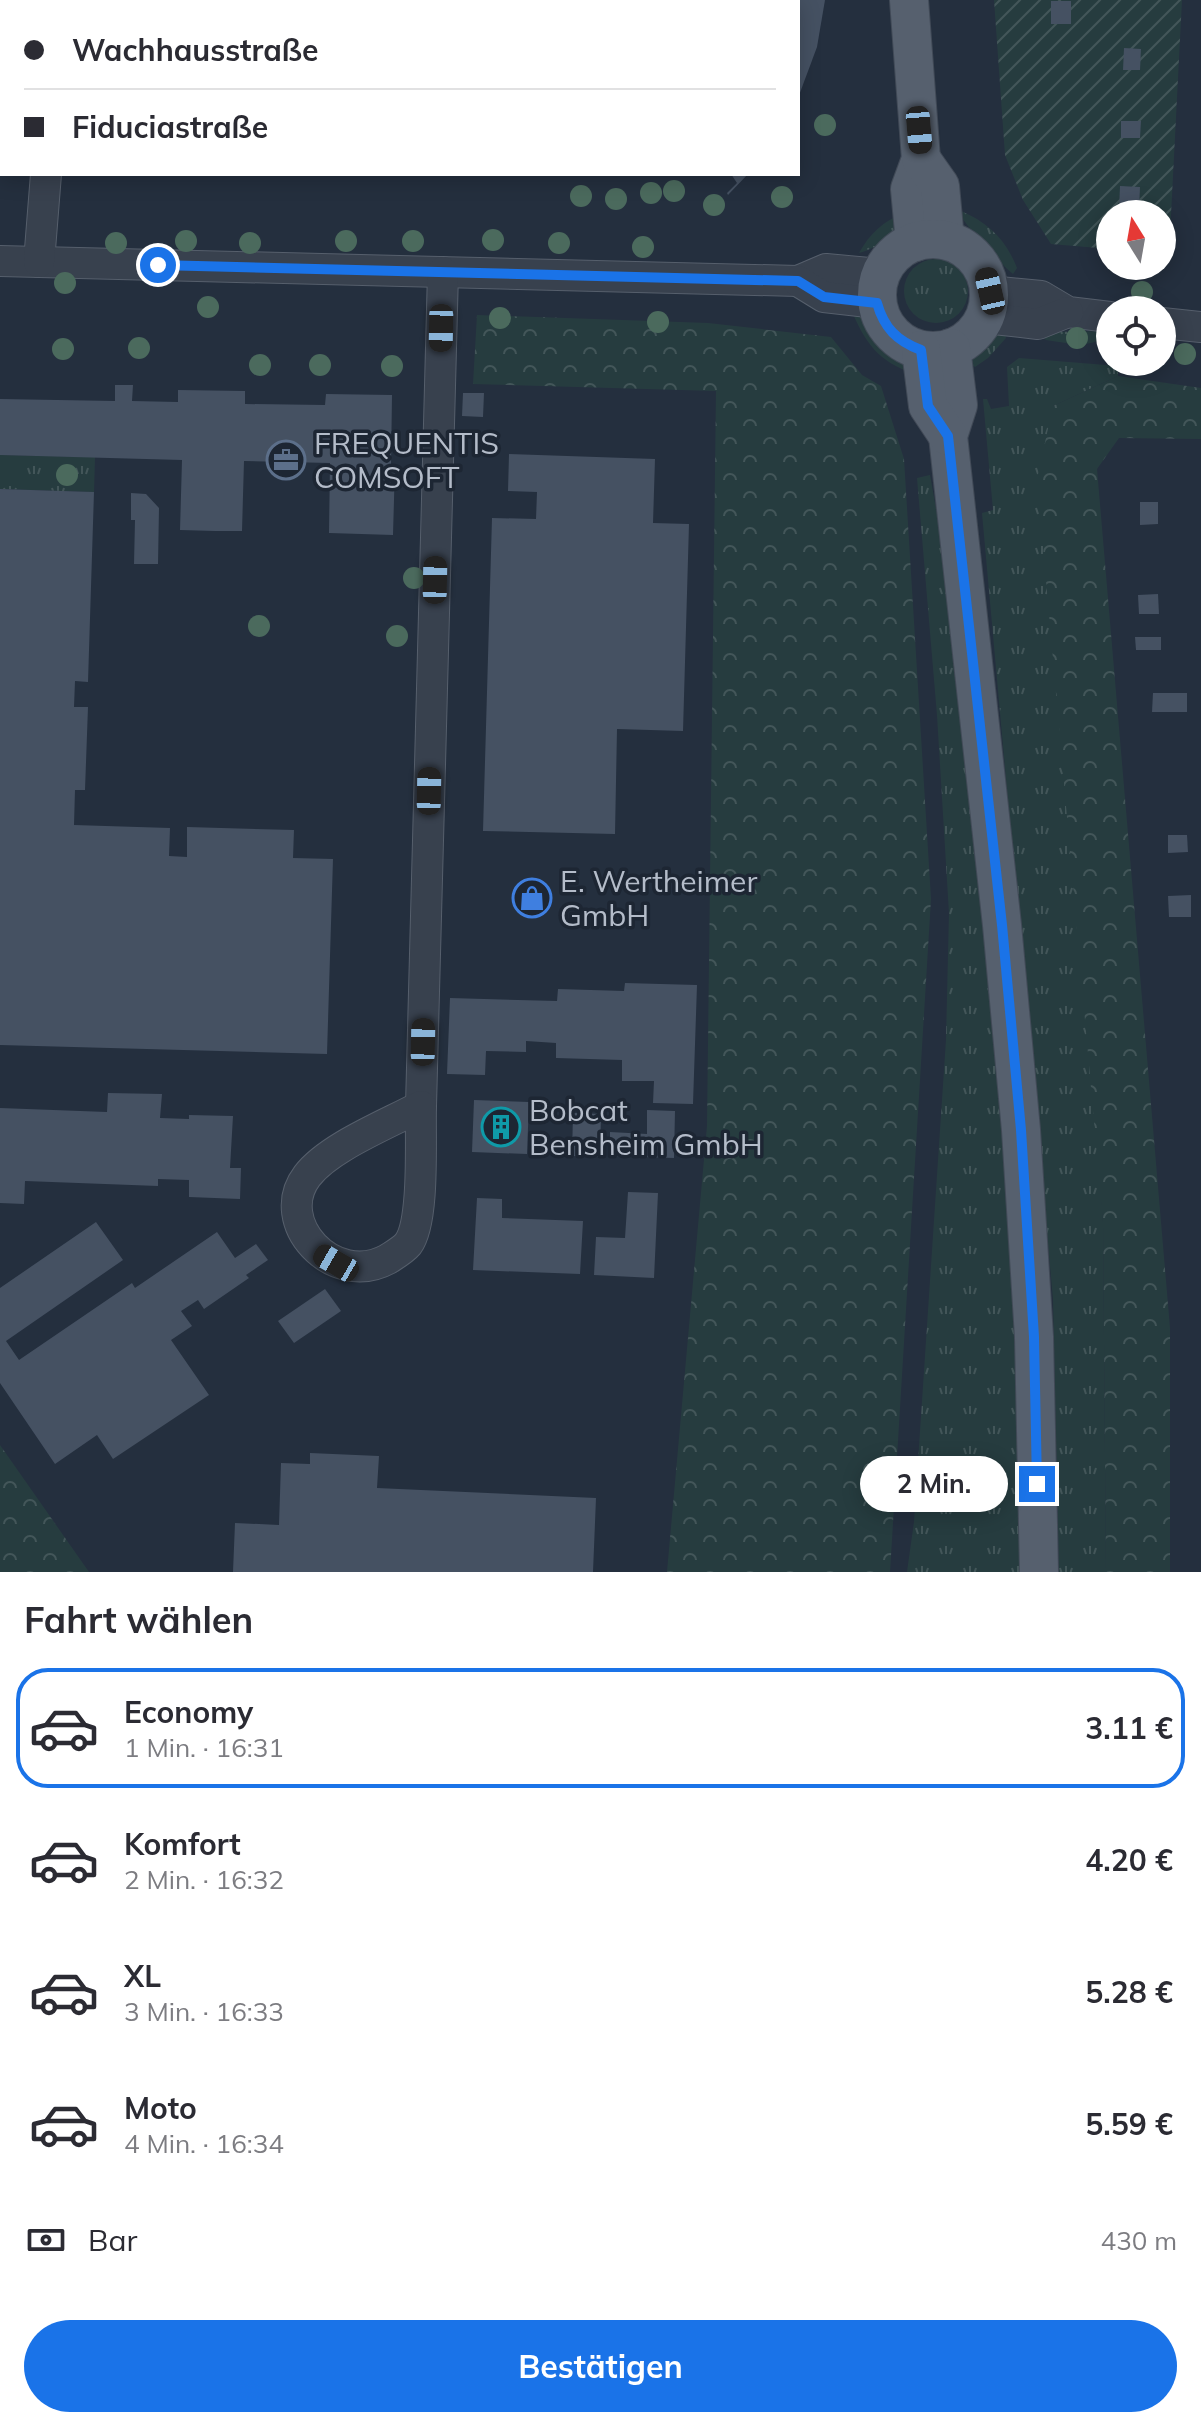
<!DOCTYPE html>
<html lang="de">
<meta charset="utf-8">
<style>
body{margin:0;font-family:Mulish,sans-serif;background:#f7f7f7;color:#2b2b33;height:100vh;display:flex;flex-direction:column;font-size:30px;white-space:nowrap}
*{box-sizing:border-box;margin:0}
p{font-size:26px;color:#7c7c81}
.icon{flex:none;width:44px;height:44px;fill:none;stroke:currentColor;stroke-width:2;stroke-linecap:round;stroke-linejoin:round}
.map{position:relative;height:1572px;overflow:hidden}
.sheet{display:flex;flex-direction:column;background:#fff;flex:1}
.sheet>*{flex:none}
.banner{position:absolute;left:0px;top:0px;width:800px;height:176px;box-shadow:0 4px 20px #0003;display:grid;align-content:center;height:176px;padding:0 24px;background:#fff}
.needle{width:52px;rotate:349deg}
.tools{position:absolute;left:1096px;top:200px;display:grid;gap:16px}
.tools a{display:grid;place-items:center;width:80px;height:80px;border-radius:50%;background:#fff;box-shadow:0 4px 20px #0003;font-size:40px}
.end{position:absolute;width:36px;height:36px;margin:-18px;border:10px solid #1a73e8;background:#fff;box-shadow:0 0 0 4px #fff}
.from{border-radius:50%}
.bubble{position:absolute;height:56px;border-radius:28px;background:#fff;box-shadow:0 4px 20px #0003;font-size:26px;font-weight:700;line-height:56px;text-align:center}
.car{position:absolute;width:24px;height:48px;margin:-24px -12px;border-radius:10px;box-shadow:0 0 6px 2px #0007;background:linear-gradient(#222 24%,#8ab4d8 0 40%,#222 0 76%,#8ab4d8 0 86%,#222 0)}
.banner b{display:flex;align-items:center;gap:28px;height:76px;font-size:30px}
.banner b+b{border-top:2px solid #e1e1e2}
.banner i{width:20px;height:20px;background:#2b2b33}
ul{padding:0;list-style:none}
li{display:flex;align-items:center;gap:24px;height:120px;margin:0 16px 12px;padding:0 8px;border:4px solid transparent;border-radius:32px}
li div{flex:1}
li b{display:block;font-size:30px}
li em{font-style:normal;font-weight:700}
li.active{border-color:#1a73e8}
li>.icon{width:72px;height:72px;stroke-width:1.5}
h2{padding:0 24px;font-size:36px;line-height:96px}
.pay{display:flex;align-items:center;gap:20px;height:88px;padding:0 24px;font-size:30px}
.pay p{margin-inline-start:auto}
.button{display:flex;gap:16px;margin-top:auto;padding:16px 24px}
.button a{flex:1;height:92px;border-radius:48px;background:#1a73e8;color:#fff;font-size:32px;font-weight:700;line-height:92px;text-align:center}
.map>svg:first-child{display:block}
.grass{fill:url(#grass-tufts)}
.forest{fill:url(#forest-crowns)}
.garden{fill:url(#garden-furrows)}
.building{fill:#455162}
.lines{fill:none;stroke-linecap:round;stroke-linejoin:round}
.minor-casing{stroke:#565f6c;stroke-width:32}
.major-casing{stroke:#414a57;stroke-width:40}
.minor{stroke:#38414e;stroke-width:30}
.major{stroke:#56606e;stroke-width:38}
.tree{fill:#4b6a5d}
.route{stroke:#1a73e8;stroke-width:10}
.labels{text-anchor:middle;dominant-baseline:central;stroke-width:7;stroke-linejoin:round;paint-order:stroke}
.poi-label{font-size:30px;fill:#b4bcc9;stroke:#1d2633;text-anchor:start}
</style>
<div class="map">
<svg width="1201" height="1572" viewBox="0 0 1201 1572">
<defs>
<pattern id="grass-tufts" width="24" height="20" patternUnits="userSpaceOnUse" patternTransform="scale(2)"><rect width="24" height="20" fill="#263c3f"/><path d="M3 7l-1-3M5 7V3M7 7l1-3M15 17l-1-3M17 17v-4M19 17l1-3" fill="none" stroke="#435659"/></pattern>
<pattern id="forest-crowns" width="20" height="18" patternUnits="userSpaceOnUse" patternTransform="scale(2)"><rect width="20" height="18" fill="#263c3f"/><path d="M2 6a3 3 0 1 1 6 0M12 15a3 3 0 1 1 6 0" fill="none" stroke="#435659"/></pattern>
<pattern id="garden-furrows" width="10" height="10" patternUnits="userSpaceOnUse" patternTransform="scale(2)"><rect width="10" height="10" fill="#263c3f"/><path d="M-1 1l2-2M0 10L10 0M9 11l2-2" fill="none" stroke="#435659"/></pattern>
</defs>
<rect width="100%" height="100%" fill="#242f3e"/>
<g class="grass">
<path d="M961,211C989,223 1006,240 1017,268L1013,274C995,259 974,235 960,215Z"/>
<path d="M903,213C895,235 882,246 859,253C870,233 883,222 903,213Z"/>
<circle cx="936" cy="291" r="32"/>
<path d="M851,309L870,317L888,340L900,350L914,374C878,361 865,343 851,309Z"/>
<path d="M1004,331L1006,338L988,358L975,367L971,364C978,346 987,339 1004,331Z"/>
<path d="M1110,331C1094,351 1068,343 1046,340L1044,338L1049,332Z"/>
<path d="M1019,358L1118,366V376L1053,406L1103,1223L1106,1572H1059L1053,1299L982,513L993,510L983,399H987L991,409L1009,406L1007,367Z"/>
<path d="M0,455L95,457L94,492L0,489Z"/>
<path d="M930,475L948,576L990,976L1014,1290L1023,1572H907L914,1522L946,1040L949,913L937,715L917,478Z"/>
</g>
<g class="forest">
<path d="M477,315L708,323L831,337L862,375L881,386L904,459L931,899L890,1572H667L707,1126L716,391L473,384Z"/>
<path d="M1118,376L1201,388V439L1119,438L1097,469L1170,1328V1572H1106L1103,1223L1037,479L1053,406Z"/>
<path d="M0,1445L89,1572H0Z"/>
</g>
<path class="garden" d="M994,0H1182L1169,254H1162V214H1110V249L1051,244L1023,200L1005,155Z"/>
<g class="building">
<path d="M798,0H825L817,47L798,98Z"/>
<rect x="1051" y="1" width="20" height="23"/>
<path d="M1124,48L1141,49L1140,70H1123Z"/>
<path d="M1121,121H1141L1140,138H1121Z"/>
<path d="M731,174H748L728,195L727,193L737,183Z"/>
<path d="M1120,186L1140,187L1139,210H1119Z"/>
<path d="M115,385H133L132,401L178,402V390L245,391V404L325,405L326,394L392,395L391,465L395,464L393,535L329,533L330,463L244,461L242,531H215L180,530L182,460L0,455V399L115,401Z"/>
<path d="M463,393H484L483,417L462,416Z"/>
<path d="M509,454L655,459L653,523L689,524L683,731L617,729L615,834L483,831L492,518L536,519L537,492L508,491Z"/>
<path d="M0,489L94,492L88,682L75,681L74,707H88L85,790H75L74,825L170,828L169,856L187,857V827L294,830L293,858L333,859L327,1054L0,1045Z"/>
<path d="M131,493L146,494L159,508L158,564H134L135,520H131Z"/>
<path d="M1140,502H1158V524L1140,525Z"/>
<path d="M1158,594L1159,614H1139L1138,595Z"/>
<path d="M1135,637H1161V650H1136Z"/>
<path d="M1153,693H1187V712H1152Z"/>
<path d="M1168,835H1187L1188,852L1168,853Z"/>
<path d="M1191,895V917H1169L1168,896Z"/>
<path d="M625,983L697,985L693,1104L653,1103L654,1081H622V1060L556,1058V1043L526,1041V1052L486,1051L485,1075L447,1074L450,998L557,1001L558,989L624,991Z"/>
<path d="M108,1093L162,1094L160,1118L189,1119V1115L233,1116L230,1168H241L240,1199L189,1197V1180L158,1179V1186L25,1181L24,1204L0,1203V1108L107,1112Z"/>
<path d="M474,1100L529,1102L527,1154L472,1152Z"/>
<path d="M647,1110L675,1111L674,1158L610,1156V1132L647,1134Z"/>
<path d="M573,1113L601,1114L600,1157L572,1156Z"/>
<path d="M628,1192L658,1193L654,1278L594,1275L596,1237L625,1238Z"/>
<path d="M477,1198L502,1199V1218L583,1221L580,1274L473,1270Z"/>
<path d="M96,1222L123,1260L6,1341L19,1360L132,1283L135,1288L217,1232L235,1258L256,1244L268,1260L246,1275L249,1278L204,1309L198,1300L181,1311L192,1326L171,1340L209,1395L113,1459L97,1435L55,1464L0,1383V1288Z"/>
<path d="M325,1289L341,1311L294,1343L278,1321Z"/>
<path d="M310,1453L379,1456L377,1488L596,1498L593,1572H233L235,1523L279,1525L281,1463L310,1464Z"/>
</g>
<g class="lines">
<g class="minor-casing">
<g id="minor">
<path d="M59,2V0"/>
<path d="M0,261L798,281L826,269L880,274"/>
<path d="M39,262L46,174"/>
<path d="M798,281L824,297L877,303"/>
<path d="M990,291L1041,296L1068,312L1110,317"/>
<path d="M985,318L1038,324L1068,312"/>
<path d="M1162,323L1201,327"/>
<path d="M421,1106L443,272"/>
<path d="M421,1106C420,1136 425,1222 408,1244C403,1250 394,1255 388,1259C333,1289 272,1222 307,1176C329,1147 388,1124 421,1106Z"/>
</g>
</g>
<g class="major-casing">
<g id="major">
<path d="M909,0L921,159L910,189L915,242"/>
<path d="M921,159L940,186L945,240"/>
<circle cx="933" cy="295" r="56"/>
<path d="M951,348L958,405L948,436L1002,925L1021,1130L1034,1337L1039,1572"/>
<path d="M921,350L928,406L948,436"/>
</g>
</g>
<use href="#minor" class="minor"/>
<use href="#major" class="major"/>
</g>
<g class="tree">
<circle cx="825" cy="125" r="11"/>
<circle cx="674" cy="191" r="11"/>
<circle cx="651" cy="193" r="11"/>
<circle cx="581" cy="196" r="11"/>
<circle cx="782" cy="197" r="11"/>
<circle cx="616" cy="199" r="11"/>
<circle cx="714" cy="205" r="11"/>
<circle cx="493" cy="240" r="11"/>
<circle cx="186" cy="241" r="11"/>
<circle cx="346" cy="241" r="11"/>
<circle cx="413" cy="241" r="11"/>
<circle cx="116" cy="243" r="11"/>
<circle cx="250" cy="243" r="11"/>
<circle cx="559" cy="243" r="11"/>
<circle cx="643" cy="247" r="11"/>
<circle cx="65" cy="283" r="11"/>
<circle cx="1142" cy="292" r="11"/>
<circle cx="208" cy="307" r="11"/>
<circle cx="500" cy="318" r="11"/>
<circle cx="658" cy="322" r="11"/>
<circle cx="1077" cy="338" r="11"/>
<circle cx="139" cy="348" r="11"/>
<circle cx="63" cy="349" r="11"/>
<circle cx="1185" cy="354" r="11"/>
<circle cx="260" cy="365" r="11"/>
<circle cx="320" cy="365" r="11"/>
<circle cx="392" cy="366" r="11"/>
<circle cx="67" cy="475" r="11"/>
<circle cx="414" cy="578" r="11"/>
<circle cx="259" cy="626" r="11"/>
<circle cx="397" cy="636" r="11"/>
</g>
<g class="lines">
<path class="route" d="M158,265L798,281L824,297L877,303C884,328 897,341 921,350L928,406L948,436L1002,925L1021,1130L1034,1337L1037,1484"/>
</g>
<defs>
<g id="office-ring" transform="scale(2)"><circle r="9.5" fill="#1d2633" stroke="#5c6f8a" stroke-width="1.5"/><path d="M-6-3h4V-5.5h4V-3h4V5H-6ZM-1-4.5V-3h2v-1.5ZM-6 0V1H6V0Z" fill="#5c6f8a"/></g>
<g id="shop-ring" transform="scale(2)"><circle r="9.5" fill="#1d2633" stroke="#3f7fe0" stroke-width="1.5"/><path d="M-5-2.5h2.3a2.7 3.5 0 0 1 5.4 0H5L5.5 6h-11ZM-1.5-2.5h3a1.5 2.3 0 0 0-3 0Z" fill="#3f7fe0"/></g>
<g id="building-ring" transform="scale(2)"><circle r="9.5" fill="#1d2633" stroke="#0f9aa8" stroke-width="1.5"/><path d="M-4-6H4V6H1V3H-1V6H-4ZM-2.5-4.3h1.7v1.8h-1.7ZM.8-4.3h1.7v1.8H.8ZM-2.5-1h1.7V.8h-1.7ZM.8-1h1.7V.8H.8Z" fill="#0f9aa8"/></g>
</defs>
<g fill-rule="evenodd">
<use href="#office-ring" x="286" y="460"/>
<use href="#shop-ring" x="532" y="898"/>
<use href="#building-ring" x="501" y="1127"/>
</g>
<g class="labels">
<g class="poi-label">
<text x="314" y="443">FREQUENTIS<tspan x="314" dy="34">COMSOFT</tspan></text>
<text x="560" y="881">E. Wertheimer<tspan x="560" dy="34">GmbH</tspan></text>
<text x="529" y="1110">Bobcat<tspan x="529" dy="34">Bensheim GmbH</tspan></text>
</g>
</g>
</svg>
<div class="tools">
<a><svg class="needle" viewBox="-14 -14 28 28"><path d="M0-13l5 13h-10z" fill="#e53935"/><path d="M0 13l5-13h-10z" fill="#7c7c81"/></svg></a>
<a><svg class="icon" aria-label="locate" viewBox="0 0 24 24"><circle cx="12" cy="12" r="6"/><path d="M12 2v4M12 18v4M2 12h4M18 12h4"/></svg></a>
</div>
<i class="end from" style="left:158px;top:265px"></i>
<i class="end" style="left:1037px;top:1484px"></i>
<div class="bubble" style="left:860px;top:1456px;width:148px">2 Min.</div>
<i class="car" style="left:919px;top:130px;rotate:175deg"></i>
<i class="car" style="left:990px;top:291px;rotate:347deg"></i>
<i class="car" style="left:441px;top:328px;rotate:181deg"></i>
<i class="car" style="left:435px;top:580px;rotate:1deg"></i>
<i class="car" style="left:429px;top:791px;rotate:1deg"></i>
<i class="car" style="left:423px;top:1042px;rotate:1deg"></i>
<i class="car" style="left:336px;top:1263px;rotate:300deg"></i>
<div class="banner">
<b><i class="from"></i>Wachhausstraße</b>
<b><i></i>Fiduciastraße</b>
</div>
</div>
<section class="sheet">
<h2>Fahrt wählen</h2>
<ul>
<li class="active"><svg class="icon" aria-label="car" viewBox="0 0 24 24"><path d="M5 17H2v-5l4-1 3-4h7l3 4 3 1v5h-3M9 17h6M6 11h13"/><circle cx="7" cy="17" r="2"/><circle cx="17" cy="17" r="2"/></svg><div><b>Economy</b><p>1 Min. · 16:31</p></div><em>3.11 €</em></li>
<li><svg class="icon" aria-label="car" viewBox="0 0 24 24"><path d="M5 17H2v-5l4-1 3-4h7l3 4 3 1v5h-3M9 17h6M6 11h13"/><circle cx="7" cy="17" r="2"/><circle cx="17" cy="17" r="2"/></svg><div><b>Komfort</b><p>2 Min. · 16:32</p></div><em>4.20 €</em></li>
<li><svg class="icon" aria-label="car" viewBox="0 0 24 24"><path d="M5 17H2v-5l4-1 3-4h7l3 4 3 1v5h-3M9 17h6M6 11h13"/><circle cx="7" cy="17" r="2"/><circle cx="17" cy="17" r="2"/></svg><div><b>XL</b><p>3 Min. · 16:33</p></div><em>5.28 €</em></li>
<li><svg class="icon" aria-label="car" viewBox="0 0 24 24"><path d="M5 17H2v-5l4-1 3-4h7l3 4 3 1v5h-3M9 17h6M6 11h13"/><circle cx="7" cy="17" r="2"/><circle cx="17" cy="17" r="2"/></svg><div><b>Moto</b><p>4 Min. · 16:34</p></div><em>5.59 €</em></li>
</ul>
<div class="pay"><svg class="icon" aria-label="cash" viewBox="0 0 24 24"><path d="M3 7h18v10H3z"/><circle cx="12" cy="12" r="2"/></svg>Bar<p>430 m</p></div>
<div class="button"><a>Bestätigen</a></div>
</section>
